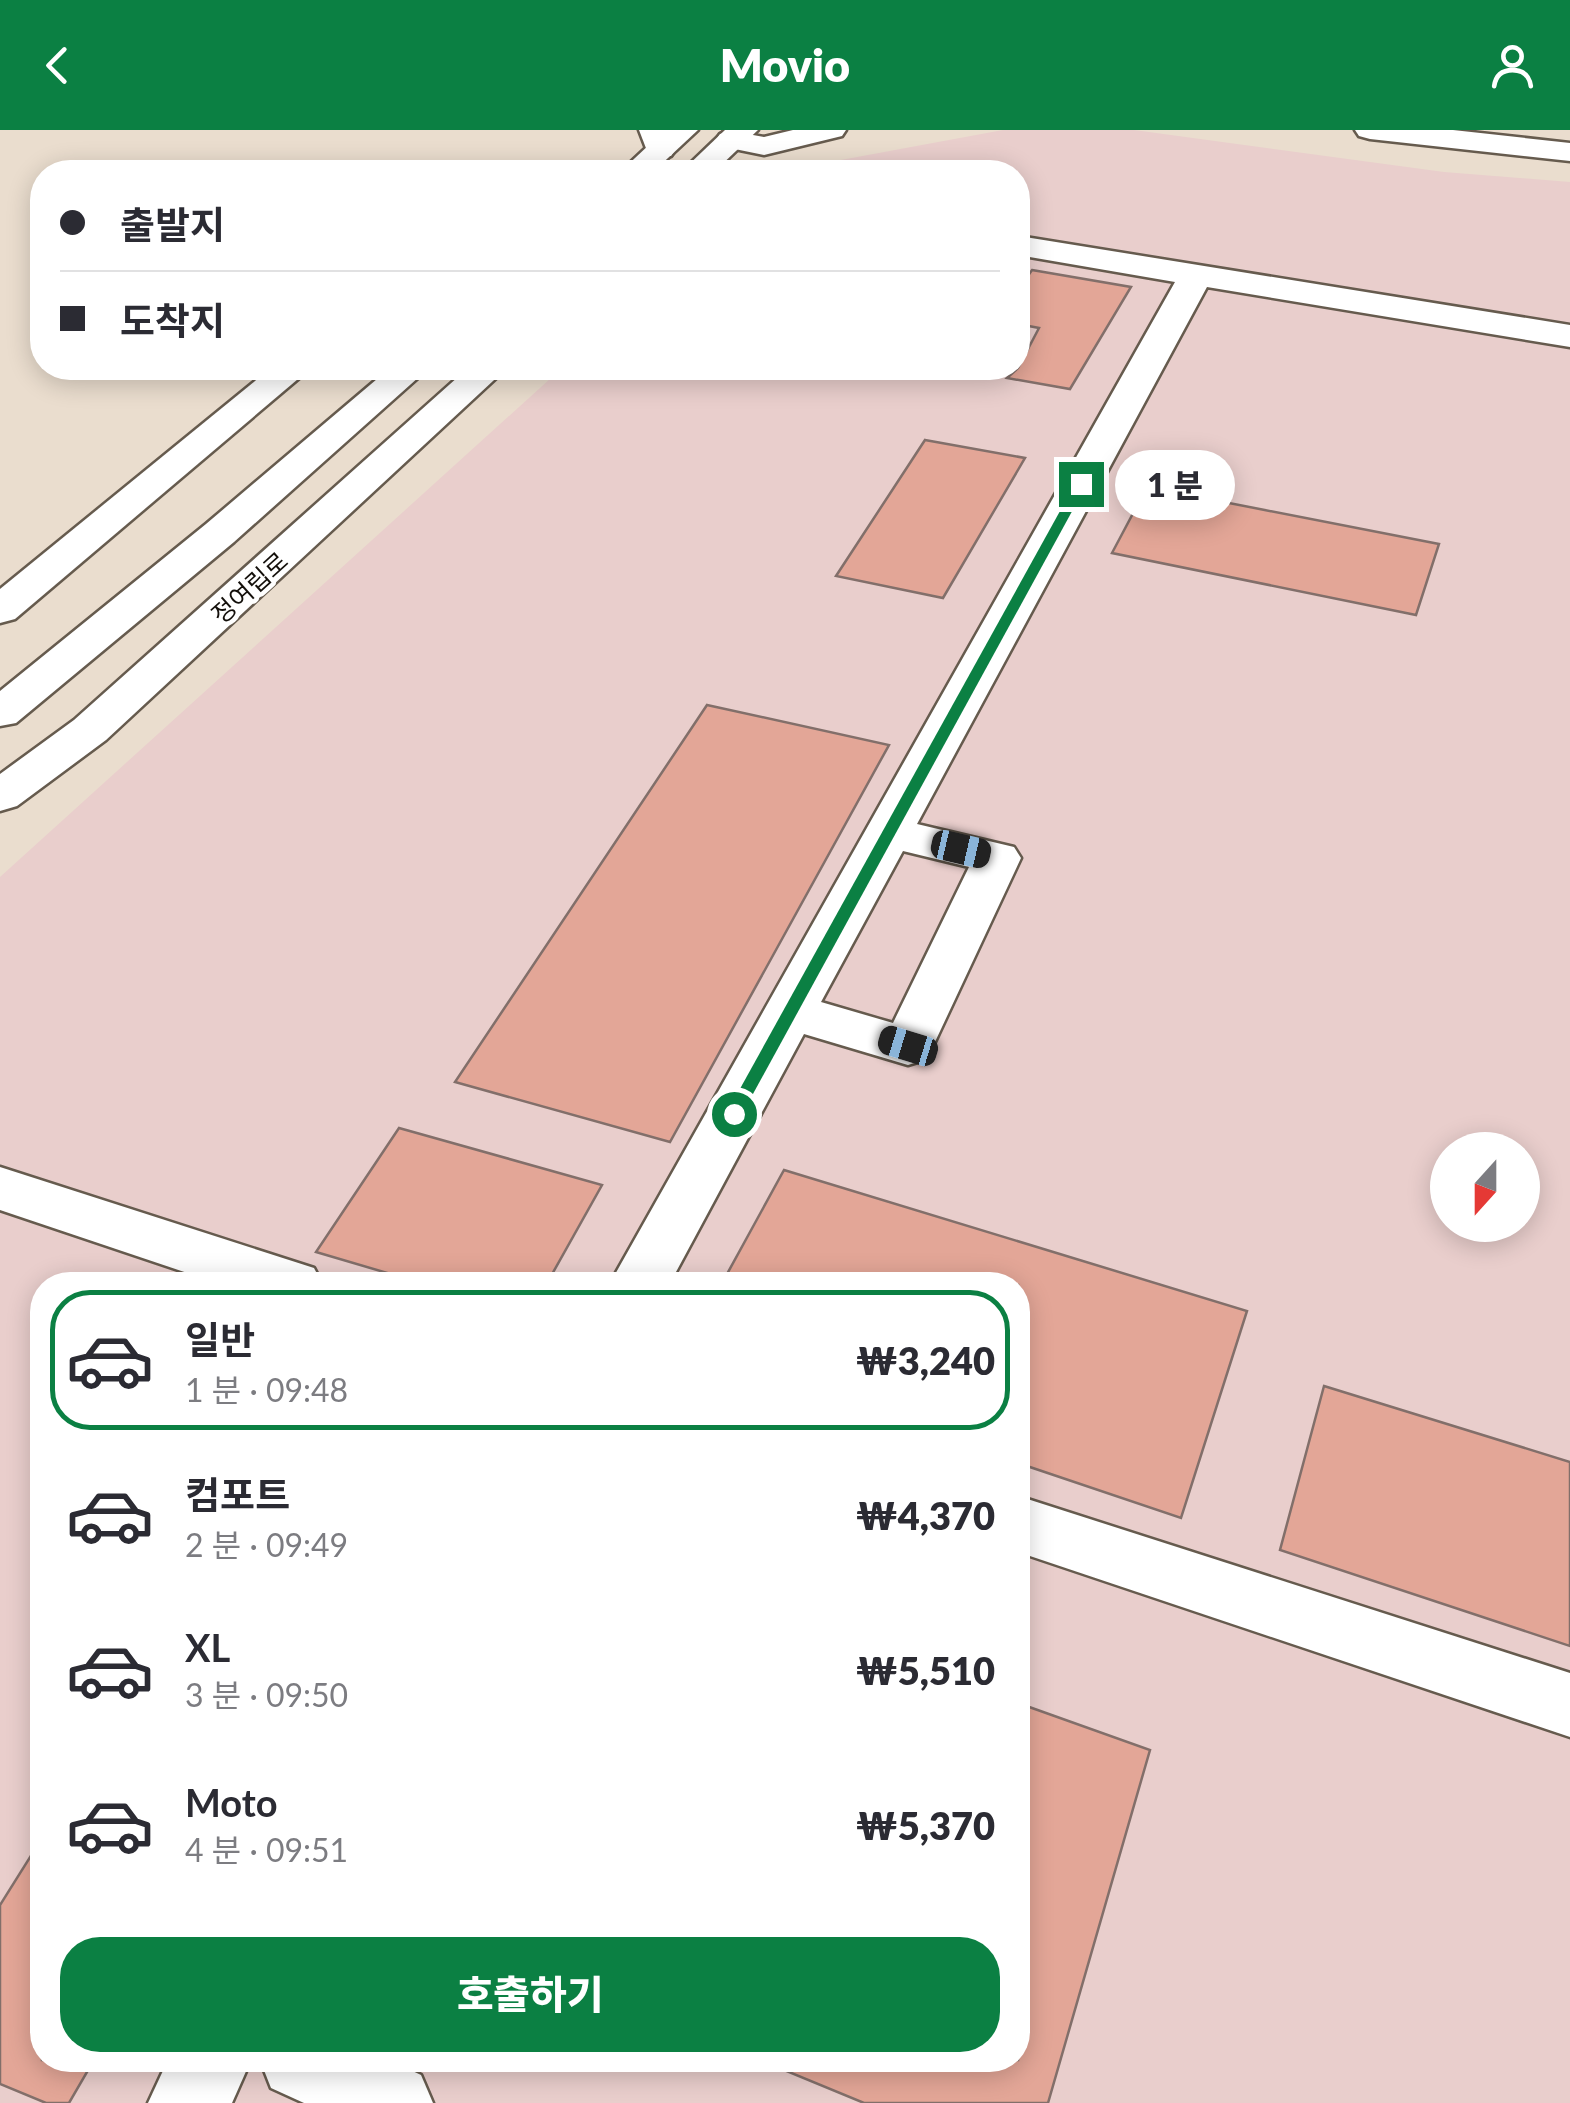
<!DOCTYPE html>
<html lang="ko">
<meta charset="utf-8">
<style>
body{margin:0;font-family:Lato,"Noto Sans KR",sans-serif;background:#f7f7f7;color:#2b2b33;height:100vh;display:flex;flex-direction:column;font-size:38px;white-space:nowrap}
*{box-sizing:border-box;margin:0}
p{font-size:32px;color:#7c7c81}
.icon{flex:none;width:55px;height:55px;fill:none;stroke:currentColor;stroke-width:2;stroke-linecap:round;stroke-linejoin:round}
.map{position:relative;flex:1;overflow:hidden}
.side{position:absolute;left:30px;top:1142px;width:1000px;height:800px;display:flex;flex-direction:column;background:#fff;border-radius:40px;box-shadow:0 5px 25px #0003}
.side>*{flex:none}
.banner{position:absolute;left:30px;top:30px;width:1000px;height:220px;border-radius:40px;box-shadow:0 5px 25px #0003;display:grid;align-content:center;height:220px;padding:0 30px;background:#fff}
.needle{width:65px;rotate:201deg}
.buttons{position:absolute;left:1430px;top:1002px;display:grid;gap:20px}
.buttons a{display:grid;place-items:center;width:110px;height:110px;border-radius:50%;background:#fff;box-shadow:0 5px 25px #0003;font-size:50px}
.end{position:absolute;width:45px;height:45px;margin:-22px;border:12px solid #0b8043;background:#fff;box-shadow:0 0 0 5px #fff}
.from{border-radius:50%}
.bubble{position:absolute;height:70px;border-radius:35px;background:#fff;box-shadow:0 5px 25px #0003;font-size:32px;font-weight:800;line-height:70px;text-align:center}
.car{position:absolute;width:30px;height:60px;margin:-30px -15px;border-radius:12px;box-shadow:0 0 8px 2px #0007;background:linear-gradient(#222 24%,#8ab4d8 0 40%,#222 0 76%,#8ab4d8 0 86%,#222 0)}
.banner b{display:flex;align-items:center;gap:35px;height:95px;font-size:38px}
.banner b+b{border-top:2px solid #e1e1e2}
.banner i{width:25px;height:25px;background:#2b2b33}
ul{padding:18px 0 0;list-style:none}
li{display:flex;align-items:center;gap:30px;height:140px;margin:0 20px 15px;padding:0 10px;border:5px solid transparent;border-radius:40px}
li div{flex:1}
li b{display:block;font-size:38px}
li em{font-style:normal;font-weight:800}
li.on{border-color:#0b8043}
li>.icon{width:90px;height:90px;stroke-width:1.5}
.button{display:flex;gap:20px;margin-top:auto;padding:20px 30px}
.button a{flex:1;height:115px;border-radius:40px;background:#0b8043;color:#fff;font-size:40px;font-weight:800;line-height:115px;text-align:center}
header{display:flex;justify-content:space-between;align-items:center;height:130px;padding:0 30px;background:#0b8043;color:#fff;font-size:45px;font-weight:800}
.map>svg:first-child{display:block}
.education{fill:#e9cecc;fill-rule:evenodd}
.building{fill:#e3a697;stroke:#826f6a;stroke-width:2.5}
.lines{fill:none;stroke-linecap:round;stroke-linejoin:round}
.minor-casing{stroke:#665b4e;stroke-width:5}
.major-casing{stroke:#665b4e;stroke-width:5}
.minor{fill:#fff;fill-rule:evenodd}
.major{fill:#fff;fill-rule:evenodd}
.route{fill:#0b8043}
.labels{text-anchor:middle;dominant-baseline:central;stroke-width:9;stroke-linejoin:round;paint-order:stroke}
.far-street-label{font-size:25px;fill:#130f0a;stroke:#fff}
</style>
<header><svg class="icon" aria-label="back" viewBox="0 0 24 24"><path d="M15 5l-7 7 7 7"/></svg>Movio<svg class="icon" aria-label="person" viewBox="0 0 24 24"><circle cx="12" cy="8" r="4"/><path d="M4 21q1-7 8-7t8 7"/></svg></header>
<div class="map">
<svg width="1570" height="1973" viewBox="0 0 1570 1973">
<rect width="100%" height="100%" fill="#eaddce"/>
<path class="education" d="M1003,0H1134L1444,42L1570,52V1973H0V747L562,238H1018V42H776ZM1448,1020H1522V1095H1448ZM42,1155H1018V1930H42Z"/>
<g class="building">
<path d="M1032,140L1131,157L1070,259L1007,248L1018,238L1039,198L1018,194V160Z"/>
<path d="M925,310L1025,328L943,468L836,446Z"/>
<path d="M1147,357L1439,414L1416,485L1112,423Z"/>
<path d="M707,575L889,615L670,1012L455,952Z"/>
<path d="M399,998L602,1055L546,1155H428L316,1122Z"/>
<path d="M784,1040L1247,1181L1181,1388L1018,1333V1155H721Z"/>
<path d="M1324,1256L1570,1332V1516L1280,1420Z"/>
<path d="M1018,1573L1150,1620L1048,1973H864L760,1930H1018Z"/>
<path d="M42,1708V1930H94L69,1973H46L0,1954V1775Z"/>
</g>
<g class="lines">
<g class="minor-casing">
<g id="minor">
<path d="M665,0H698L653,42H620Z"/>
<path d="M725,0H758L714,42H681Z"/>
<path d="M1025,107L1570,195V217L1207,157L917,694L1014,717L1021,728L927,929L908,935L804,904L669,1155H609L1175,152L1018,125V109ZM903,721L969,737L893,893L821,872Z"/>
<path d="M271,238H311L15,489L0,493V459Z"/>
<path d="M390,238H429L234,412L16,593L0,596V561L206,394Z"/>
<path d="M468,238H507L106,610L17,676L0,681V644L74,590Z"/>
<path d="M0,1037L314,1138L323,1155H223L0,1080Z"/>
<path d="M1018,1366L1570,1543V1607L1018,1422Z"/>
<path d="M168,1930H251L232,1973H148Z"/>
<path d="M260,1930H389L421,1945L433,1973H304L271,1958Z"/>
</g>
</g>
<g class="major-casing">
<g id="major">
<path d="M639,0H669L675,20L671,26H649Z"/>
<path d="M793,0H846L842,6L764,25L720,16L716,10L720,4L731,1L764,7Z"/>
<path d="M1355,0H1453L1570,13V31L1370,9L1359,6Z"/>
</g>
</g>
<use href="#minor" class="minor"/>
<use href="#major" class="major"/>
</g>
<path class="route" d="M1081,350L1087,354L742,984L734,990L728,988L726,984L1075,354Z"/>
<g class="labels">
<g class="far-street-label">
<text transform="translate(249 457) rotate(-42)">정여립로</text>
</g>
</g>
</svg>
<div class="buttons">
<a><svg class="needle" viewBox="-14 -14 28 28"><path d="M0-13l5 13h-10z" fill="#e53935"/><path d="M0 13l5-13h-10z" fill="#7c7c81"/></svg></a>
</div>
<i class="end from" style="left:734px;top:984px"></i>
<i class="end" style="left:1081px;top:354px"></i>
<div class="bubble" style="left:1115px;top:320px;width:120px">1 분</div>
<i class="car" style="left:961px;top:719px;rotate:103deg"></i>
<i class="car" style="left:908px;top:916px;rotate:287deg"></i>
<div class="banner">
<b><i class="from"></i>출발지</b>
<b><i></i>도착지</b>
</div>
<section class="side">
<ul>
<li class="on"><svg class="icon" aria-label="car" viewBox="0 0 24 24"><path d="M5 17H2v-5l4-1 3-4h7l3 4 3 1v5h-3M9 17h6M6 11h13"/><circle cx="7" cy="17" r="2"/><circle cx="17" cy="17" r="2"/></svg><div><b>일반</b><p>1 분 · 09:48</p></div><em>₩3,240</em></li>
<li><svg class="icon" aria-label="car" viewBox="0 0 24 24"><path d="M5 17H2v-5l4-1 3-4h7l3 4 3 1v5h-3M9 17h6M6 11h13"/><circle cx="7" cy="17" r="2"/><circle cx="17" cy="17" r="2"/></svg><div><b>컴포트</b><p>2 분 · 09:49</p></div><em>₩4,370</em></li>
<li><svg class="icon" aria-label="car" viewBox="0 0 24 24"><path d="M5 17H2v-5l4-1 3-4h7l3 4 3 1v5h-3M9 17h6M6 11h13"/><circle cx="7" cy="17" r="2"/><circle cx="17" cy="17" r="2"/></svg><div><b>XL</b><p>3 분 · 09:50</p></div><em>₩5,510</em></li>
<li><svg class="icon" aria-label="car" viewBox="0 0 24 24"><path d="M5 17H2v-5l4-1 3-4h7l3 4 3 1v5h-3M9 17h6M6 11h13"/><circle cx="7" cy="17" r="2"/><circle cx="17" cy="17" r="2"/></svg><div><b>Moto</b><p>4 분 · 09:51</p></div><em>₩5,370</em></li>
</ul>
<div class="button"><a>호출하기</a></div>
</section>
</div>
